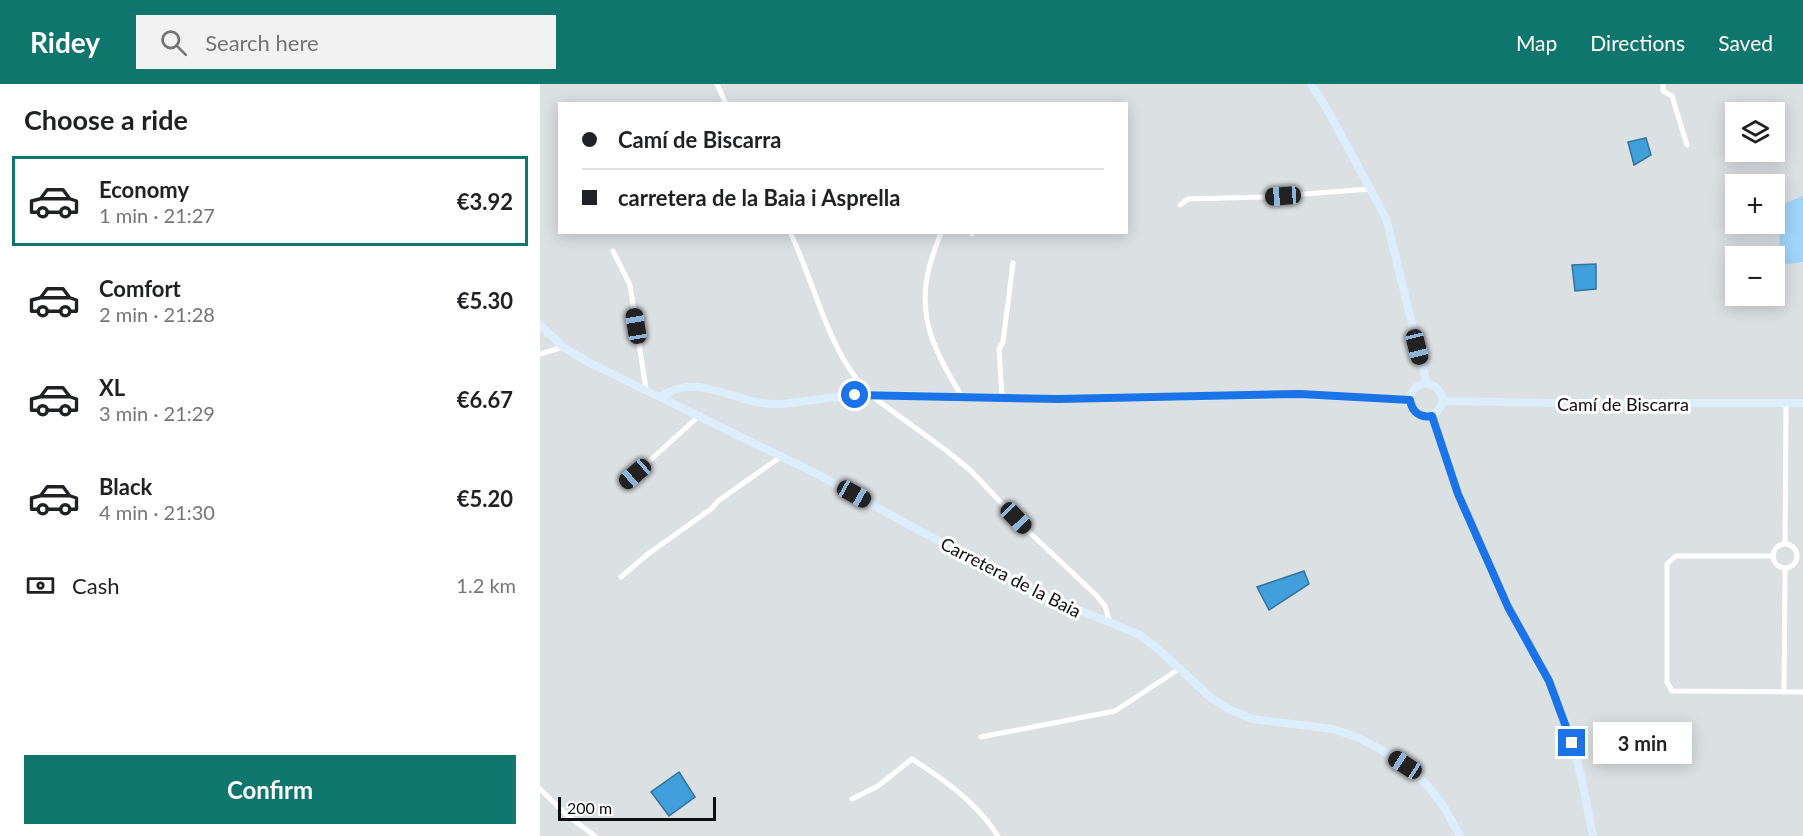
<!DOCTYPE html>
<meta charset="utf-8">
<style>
body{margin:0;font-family:Lato,sans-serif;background:#f2f2f2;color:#202124;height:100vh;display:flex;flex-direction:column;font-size:22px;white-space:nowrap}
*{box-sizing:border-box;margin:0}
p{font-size:20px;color:#757577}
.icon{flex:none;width:33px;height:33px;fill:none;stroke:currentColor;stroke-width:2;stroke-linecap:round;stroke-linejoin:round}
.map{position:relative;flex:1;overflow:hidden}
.details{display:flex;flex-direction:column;background:#fff;width:540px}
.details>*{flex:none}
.hud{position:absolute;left:18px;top:18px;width:570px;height:132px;border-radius:0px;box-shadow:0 3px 15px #0003;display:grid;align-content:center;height:132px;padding:0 24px;background:#fff}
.tools{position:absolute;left:1185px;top:18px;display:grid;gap:12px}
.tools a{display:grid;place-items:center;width:60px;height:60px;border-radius:0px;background:#fff;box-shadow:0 3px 15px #0003;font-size:30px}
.scale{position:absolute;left:18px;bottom:15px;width:158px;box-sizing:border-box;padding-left:6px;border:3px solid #0c0e0f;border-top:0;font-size:16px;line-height:21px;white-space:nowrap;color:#0c0e0f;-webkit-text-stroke:4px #fff;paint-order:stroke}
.end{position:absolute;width:27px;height:27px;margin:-14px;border:8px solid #1a73e8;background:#fff;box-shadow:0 0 0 3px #fff}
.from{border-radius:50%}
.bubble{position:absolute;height:42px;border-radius:0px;background:#fff;box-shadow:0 3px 15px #0003;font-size:20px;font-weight:700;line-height:42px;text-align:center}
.car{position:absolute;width:18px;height:36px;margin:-18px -9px;border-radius:8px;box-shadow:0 0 4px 2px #0007;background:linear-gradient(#222 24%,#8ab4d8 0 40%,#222 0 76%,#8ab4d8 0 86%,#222 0)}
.hud b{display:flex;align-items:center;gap:21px;height:57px;font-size:22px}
.hud b+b{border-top:2px solid #e0e0e0}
.hud i{width:15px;height:15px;background:#202124}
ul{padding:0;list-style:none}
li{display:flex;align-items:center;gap:18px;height:90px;margin:0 12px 9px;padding:0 12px;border:3px solid transparent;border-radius:0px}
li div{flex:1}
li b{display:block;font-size:22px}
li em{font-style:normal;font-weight:700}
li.current{border-color:#0f766e}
li>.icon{width:54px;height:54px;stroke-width:1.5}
h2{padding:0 24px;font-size:27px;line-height:72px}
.pay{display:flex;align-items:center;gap:15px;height:66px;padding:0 24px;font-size:22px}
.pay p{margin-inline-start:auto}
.cta{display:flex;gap:12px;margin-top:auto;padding:12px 24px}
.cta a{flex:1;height:69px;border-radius:0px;background:#0f766e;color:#fff;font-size:24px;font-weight:700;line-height:69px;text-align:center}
header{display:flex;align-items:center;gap:36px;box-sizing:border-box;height:84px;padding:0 30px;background:#0f766e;color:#fff}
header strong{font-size:28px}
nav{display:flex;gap:33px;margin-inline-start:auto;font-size:21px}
.search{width:420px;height:54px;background:#f2f2f2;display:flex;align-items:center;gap:15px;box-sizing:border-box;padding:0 21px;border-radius:0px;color:#757577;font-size:22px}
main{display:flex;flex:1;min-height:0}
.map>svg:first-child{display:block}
.green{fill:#a0d4fb}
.water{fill:#419fdb;stroke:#31749e;stroke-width:1.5}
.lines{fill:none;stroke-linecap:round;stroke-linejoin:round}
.street{stroke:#fff;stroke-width:5}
.secondary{stroke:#dceefc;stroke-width:8}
.route{stroke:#1a73e8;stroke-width:8}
.labels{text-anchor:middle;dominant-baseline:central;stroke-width:6;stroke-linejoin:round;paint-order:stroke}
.street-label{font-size:18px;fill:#0c0e0f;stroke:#fff}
</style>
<header>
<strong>Ridey</strong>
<div class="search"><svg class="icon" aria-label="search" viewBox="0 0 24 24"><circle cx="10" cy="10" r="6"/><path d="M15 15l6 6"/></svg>Search here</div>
<nav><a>Map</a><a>Directions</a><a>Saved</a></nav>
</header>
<main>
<section class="details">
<h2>Choose a ride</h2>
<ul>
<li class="current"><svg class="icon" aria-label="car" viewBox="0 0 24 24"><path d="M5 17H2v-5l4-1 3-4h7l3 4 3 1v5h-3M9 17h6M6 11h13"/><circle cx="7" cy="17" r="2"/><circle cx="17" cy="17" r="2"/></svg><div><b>Economy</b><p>1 min · 21:27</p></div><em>€3.92</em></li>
<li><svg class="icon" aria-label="car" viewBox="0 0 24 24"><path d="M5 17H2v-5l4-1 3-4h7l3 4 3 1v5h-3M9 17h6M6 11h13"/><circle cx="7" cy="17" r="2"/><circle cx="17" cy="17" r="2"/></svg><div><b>Comfort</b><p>2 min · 21:28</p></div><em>€5.30</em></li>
<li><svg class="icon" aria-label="car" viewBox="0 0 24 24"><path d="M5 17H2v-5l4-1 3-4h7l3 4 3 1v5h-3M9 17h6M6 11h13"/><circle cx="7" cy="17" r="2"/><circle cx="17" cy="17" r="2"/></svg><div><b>XL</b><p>3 min · 21:29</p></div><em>€6.67</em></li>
<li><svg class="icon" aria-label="car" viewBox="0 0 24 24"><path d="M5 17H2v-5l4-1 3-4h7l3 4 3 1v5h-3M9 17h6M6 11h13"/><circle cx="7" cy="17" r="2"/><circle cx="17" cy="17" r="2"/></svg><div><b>Black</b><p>4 min · 21:30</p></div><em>€5.20</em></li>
</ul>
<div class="pay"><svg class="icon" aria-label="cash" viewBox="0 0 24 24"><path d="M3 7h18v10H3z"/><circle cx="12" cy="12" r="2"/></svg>Cash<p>1.2 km</p></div>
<div class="cta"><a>Confirm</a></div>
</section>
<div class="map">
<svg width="1263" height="752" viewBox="0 0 1263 752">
<rect width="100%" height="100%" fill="#dbe0e3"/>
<path class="green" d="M1263,112V178L1239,181L1240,127L1236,123Z"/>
<g class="water">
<path d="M1106,54L1111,71L1094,81L1088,58Z"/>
<path d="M1056,180V205L1035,207L1032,181Z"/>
<path d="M764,487L769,500L729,526L717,503Z"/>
<path d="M139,688L155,713L129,732L111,708Z"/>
</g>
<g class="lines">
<g class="street">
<path d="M177,0L186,20"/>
<path d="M1123,0V7L1132,12L1147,61"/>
<path d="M640,121L648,115L722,113L831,105"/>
<path d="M250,148C276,202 287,266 329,310L407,367L431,387L489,448L556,511L565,522L570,539"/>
<path d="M401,148C397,160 392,172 389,184C376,236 397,270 422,313"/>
<path d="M431,148L432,150"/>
<path d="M73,167L90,201L106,305"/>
<path d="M0,270L23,263"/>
<path d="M462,313L459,265L463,258L473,179"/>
<path d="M85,399L160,331"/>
<path d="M1245,459L1246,319"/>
<circle cx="1245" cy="472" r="12"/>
<path d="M1233,472H1136L1127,480V598L1132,607L1263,608"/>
<path d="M81,493L108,470L171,425L178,417L242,372"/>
<path d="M1244,608L1245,484"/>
<path d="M441,653L575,627L639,585"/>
<path d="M0,705L28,732L55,752"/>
<path d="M312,715L338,702L372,675C406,697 436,718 458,752"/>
</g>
<g class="secondary">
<path d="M771,0L787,25L846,134L887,300"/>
<path d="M0,241L23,263L48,278L277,390L378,446L509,514L598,550L617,564L670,613L689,625L712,635L793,645L819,654L845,668L865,681L888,702L904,723L920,752"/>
<circle cx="886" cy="316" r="16"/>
<path d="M122,312C157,290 187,314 223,319C241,322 257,318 274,316C292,313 310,312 329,310L519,315L760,311L870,316"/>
<path d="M902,317L1015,319H1263"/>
<path d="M892,332C912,399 939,464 970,526C988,564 1011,598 1025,637C1039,673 1045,714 1053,752"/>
</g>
</g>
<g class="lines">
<path class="route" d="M315,311L519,315L760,310L870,316C872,328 880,334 892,332L918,410L968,523L1009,597L1032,659"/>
</g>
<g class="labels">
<g class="street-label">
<text x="1083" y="320">Camí de Biscarra</text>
<text transform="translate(471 493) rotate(27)">Carretera de la Baia</text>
</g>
</g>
</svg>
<div class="tools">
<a><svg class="icon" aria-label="layers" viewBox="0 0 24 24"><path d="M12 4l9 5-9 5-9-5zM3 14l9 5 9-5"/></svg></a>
<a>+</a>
<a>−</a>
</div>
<div class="scale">200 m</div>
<i class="end from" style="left:315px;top:311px"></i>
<i class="end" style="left:1032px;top:659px"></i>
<div class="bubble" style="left:1053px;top:638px;width:99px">3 min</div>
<i class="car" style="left:743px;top:112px;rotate:266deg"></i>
<i class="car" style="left:96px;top:242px;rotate:351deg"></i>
<i class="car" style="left:877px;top:263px;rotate:166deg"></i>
<i class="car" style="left:95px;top:390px;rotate:229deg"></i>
<i class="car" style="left:314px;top:410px;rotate:119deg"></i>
<i class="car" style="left:476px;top:434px;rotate:136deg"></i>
<i class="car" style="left:865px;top:681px;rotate:303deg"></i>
<div class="hud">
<b><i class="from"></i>Camí de Biscarra</b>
<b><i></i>carretera de la Baia i Asprella</b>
</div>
</div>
</main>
